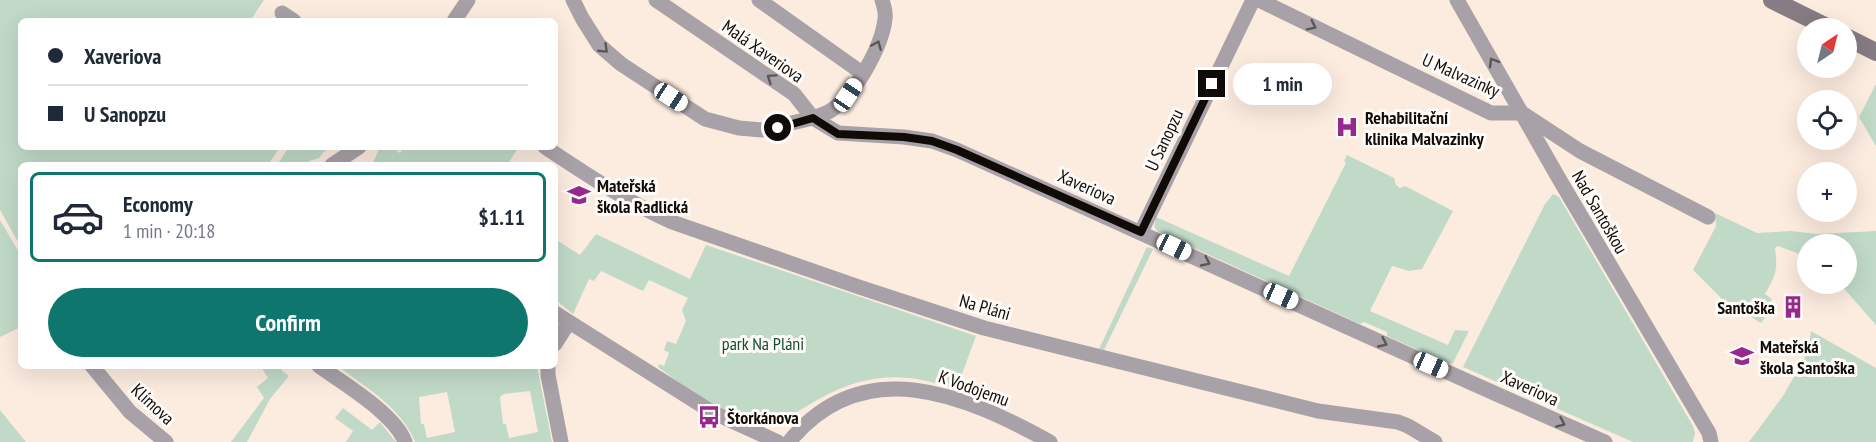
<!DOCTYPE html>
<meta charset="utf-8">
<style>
body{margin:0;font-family:"PT Sans Narrow",sans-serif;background:#f6f6f7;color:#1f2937;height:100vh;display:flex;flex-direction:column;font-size:22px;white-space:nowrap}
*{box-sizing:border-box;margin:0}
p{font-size:20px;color:#747a83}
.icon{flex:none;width:33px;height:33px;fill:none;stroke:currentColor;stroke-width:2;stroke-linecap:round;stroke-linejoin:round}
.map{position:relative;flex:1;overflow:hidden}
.side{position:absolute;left:18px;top:162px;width:540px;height:207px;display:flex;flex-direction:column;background:#fff;border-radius:9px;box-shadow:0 6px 24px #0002}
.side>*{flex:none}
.banner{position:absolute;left:18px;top:18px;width:540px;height:132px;border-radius:9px;box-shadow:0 6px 24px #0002;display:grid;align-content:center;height:132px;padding:0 30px;background:#fff}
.needle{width:39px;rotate:35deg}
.fabs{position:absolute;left:1797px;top:18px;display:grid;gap:12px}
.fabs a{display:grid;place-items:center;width:60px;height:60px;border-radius:50%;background:#fff;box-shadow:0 6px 24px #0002;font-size:30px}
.end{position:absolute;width:27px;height:27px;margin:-14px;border:8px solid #100b07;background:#fff;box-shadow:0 0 0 3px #fff}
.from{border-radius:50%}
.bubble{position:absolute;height:42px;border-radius:21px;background:#fff;box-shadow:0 6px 24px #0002;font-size:20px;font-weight:600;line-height:42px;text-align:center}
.car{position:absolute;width:18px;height:36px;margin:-18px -9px;border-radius:8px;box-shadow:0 0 4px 2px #0007;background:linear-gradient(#fff 24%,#345 0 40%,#fff 0 76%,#345 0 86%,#fff 0)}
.banner b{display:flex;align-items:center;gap:21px;height:57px;font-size:22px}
.banner b+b{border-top:2px solid #e0e1e3}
.banner i{width:15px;height:15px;background:#1f2937}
ul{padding:10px 0 0;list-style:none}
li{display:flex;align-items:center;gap:18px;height:90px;margin:0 12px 9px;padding:0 18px;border:3px solid #e0e1e3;border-radius:9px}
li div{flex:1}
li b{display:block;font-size:22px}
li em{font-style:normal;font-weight:600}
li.selected{border-color:#0f766e}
li>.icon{width:54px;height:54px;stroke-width:1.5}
.cta{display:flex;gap:12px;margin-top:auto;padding:12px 30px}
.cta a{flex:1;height:69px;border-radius:36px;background:#0f766e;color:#fff;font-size:24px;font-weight:600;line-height:69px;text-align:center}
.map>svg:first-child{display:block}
.green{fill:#c1dac8;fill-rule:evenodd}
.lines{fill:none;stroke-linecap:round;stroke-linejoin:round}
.street{stroke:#a8a1a7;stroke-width:15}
.secondary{stroke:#867c84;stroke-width:18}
.oneway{stroke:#5c5657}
.route{stroke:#100b07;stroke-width:8}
.labels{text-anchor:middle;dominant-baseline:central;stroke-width:6;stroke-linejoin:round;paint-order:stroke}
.street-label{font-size:18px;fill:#100b07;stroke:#fefbf8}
.poi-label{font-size:18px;font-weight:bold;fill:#100b07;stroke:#fefbf8;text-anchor:start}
.park-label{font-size:18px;fill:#144e2e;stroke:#fefbf8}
</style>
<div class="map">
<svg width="1876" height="442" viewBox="0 0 1876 442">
<rect width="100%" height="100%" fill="#fcebdf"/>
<g class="green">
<path d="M0,0H264L250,21H21V147H280L268,165H21V247L0,210Z"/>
<path d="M1876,84V146L1859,117Z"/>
<path d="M289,147H328L319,158L309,161L306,165H277Z"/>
<path d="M380,147H391L400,153L405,147H519L507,165H372Z"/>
<path d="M1347,155L1394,178L1396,185L1400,188L1405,186L1453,211L1422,269L1409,271L1392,266L1370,311L1448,345L1455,330L1469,331L1453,363L1449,364L1387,336V332L1364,322L1360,324L1157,231L1154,226L1156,217L1289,276L1346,163L1344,161Z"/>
<path d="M1553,194L1559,197L1693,426L1695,433L1693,442H1633L1463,367L1545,204Z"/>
<path d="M1715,213L1757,233L1791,231L1817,234L1876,231V325L1840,284H1846V244H1808L1807,260L1797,253L1778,246L1775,248C1778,270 1776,275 1765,294L1772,299L1763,313L1766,316L1761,323L1721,298L1693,270L1716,226Z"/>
<path d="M0,220L21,256V327L0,337Z"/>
<path d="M596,234L690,279L706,245L976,336L956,390C906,371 867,373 819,399C802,408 790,420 769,420C727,419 690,391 658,367L659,364L664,366L669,353L664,350L667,341L676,344L686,321L682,310L688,298L649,280L643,291L601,271L594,281L589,279L573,314L555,299V239L580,255Z"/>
<path d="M1147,247L1153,249L1104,350L1099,349Z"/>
<path d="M1811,331L1876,368V442H1749L1783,396L1808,352Z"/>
<path d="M262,366H284L281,370L289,376L270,399L247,442H231L264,398L257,387L268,378L261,367Z"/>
<path d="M338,366H363L364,368L372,366H537L552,442H415C402,408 366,388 338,366ZM530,391L538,432L509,438L506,424H503L500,397L504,394ZM447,392L455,432L427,438L424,424H421L419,397Z"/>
<path d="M343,408L372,430L380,422L396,442H346L353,431L335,418Z"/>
<path d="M0,410L26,442H0Z"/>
</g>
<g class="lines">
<g class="street">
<path d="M573,0L582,18L599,45L621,64L705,119L739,128L762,130L813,118L838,133L904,137L932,141L957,150C1173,247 1388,347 1605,442"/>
<path d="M656,0L794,94L813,118C818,116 825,114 830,111C855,96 882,46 885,19C886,13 884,6 882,0"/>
<path d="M759,0L862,73"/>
<path d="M1259,0L1491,113H1522L1580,151L1708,217"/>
<path d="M1457,0L1558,177L1709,433L1711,442"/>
<path d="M282,13L294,21"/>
<path d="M454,21L468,0"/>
<path d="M545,147C586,174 627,202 672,222L859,287L984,328L1318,411L1398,422L1408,426L1435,442"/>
<path d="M332,165L359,147"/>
<path d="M1141,232L1253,0"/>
<path d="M555,313L712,412L778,442"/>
<path d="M555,344L569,322"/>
<path d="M92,366L130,412L166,442"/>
<path d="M319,366C344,384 395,414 405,442"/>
<path d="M548,366V375L561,442"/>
<path d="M789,442C863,351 965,395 1050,442"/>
</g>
<g class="secondary">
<path d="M1772,0L1829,28"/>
<path d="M1846,37L1876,52"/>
</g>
</g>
<defs><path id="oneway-chevron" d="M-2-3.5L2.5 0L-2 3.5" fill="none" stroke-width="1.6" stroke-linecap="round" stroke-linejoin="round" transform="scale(1.5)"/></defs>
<g class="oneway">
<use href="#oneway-chevron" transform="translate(1312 26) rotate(26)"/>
<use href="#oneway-chevron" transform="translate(877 45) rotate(-67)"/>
<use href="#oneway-chevron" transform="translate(604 49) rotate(44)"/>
<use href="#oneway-chevron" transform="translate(1493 62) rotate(-120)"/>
<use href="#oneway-chevron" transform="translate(771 78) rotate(-146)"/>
<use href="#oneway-chevron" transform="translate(1206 262) rotate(25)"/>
<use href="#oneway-chevron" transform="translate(1383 343) rotate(25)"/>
<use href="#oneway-chevron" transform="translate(1561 423) rotate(24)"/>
</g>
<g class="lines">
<path class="route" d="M778,128L813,118L838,134L904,137L932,141L957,150L1141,232L1212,84"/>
</g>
<defs>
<g id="hospital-bare" transform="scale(1.8)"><path d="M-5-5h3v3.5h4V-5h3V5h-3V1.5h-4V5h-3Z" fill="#952a8c" stroke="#fefbf8" stroke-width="2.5" paint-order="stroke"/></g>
<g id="school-bare" transform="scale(1.8)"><path d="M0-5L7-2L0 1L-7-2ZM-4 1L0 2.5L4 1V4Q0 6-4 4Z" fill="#952a8c" stroke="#fefbf8" stroke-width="2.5" paint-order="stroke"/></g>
<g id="building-bare" transform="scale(1.8)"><path d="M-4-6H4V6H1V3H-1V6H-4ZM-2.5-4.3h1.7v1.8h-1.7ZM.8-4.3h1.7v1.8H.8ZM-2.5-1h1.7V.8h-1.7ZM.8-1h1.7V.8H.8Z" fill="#952a8c" stroke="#fefbf8" stroke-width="2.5" paint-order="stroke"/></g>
<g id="bus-bare" transform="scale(1.8)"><path d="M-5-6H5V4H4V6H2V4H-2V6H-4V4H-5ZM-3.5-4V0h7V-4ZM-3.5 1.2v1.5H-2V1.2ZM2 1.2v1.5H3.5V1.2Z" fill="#952a8c" stroke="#fefbf8" stroke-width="2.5" paint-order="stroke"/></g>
</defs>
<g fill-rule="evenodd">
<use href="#hospital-bare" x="1347" y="127"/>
<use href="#school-bare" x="579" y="195"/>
<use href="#building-bare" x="1793" y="307"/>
<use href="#school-bare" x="1742" y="356"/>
<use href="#bus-bare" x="709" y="417"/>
</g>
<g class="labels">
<g class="street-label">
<text transform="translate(763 51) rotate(35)">Malá Xaveriova</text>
<text transform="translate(1461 75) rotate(24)">U Malvazinky</text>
<text transform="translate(1164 140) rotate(-65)">U Sanopzu</text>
<text transform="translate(1087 187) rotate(24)">Xaveriova</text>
<text transform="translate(1600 212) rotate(60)">Nad Santoškou</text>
<text transform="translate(985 307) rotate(16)">Na Pláni</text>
<text transform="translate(974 388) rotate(20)">K Vodojemu</text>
<text transform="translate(1530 388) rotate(24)">Xaveriova</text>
<text transform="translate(153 404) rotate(43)">Klímova</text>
</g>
<g class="poi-label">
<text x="1365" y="117">Rehabilitační<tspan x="1365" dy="21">klinika Malvazinky</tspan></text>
<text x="597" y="185">Mateřská<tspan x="597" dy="21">škola Radlická</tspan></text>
<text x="1775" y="307" text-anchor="end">Santoška</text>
<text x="1760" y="346">Mateřská<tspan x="1760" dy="21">škola Santoška</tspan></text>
<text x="727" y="417">Štorkánova</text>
</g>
<g class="park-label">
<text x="763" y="343">park Na Pláni</text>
</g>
</g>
</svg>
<div class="fabs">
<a><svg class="needle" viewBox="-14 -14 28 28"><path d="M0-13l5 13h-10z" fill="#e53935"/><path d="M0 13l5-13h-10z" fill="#747a83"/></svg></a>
<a><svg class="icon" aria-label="locate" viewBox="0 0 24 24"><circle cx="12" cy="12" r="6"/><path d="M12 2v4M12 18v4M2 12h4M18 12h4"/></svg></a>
<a>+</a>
<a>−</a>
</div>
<i class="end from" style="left:778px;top:128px"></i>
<i class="end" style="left:1212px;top:84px"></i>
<div class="bubble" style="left:1233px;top:63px;width:99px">1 min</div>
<i class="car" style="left:848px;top:95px;rotate:34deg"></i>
<i class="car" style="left:671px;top:97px;rotate:123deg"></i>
<i class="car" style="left:1174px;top:247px;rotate:115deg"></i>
<i class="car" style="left:1281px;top:296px;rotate:114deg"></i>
<i class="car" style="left:1431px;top:365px;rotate:114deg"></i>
<div class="banner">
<b><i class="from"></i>Xaveriova</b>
<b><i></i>U Sanopzu</b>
</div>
<section class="side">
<ul>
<li class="selected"><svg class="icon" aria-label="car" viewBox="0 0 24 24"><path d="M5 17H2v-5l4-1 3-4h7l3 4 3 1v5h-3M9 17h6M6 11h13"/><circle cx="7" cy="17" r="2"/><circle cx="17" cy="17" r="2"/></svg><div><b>Economy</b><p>1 min · 20:18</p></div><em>$1.11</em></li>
</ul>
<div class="cta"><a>Confirm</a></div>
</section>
</div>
